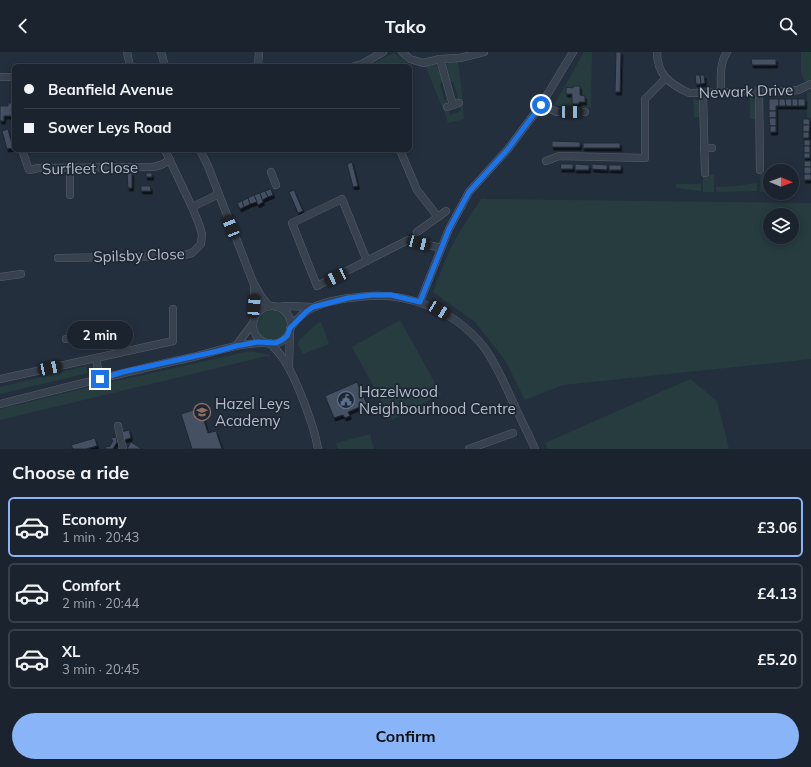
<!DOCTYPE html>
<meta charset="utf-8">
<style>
body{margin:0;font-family:Mulish,sans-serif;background:#282f3a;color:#f1f3f6;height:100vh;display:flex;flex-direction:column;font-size:15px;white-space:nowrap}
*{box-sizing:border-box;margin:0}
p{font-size:13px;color:#a0a4aa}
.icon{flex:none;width:22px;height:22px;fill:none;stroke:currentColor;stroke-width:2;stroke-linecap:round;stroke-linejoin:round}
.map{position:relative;height:397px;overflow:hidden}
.panel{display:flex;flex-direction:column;background:#1b232e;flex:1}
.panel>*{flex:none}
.banner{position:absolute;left:12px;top:12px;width:400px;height:88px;border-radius:6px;box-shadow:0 2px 10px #0003,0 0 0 1px #39404a;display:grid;align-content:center;height:88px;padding:0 12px;background:#1b232e}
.needle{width:26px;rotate:91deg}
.tools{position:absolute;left:763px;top:112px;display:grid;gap:8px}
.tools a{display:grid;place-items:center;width:36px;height:36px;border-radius:50%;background:#1b232e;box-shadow:0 2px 10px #0003,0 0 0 1px #39404a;font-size:20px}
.end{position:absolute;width:18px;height:18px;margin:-9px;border:5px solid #1a73e8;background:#fff;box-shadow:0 0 0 2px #fff}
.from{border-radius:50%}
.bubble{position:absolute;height:28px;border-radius:14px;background:#1b232e;box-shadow:0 2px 10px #0003,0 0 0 1px #39404a;font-size:13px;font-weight:700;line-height:28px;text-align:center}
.car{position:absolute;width:12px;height:24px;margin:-12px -6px;border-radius:5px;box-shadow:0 0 3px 1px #0007;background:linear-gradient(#222 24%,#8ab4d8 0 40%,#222 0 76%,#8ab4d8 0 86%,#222 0)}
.banner b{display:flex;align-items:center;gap:14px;height:38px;font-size:15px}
.banner b+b{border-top:1px solid #39404a}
.banner i{width:10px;height:10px;background:#f1f3f6}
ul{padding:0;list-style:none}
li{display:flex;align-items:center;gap:12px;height:60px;margin:0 8px 6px;padding:0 4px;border:2px solid #39404a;border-radius:6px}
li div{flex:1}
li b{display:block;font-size:15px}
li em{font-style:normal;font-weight:700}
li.current{border-color:#8ab4f8}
li>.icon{width:36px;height:36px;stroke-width:1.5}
h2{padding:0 12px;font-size:18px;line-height:48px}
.button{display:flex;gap:8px;margin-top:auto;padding:8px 12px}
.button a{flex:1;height:46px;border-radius:24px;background:#8ab4f8;color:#111;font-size:16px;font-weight:700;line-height:46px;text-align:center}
header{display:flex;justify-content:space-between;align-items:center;height:52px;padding:0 12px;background:#1b232e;font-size:18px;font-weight:700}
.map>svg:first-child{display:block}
.green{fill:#263c3f;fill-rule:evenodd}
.building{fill:#455162;stroke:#1f2835;filter:url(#shadow)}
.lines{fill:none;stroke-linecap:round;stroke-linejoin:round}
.minor-casing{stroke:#565f6c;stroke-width:8}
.minor{stroke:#38414e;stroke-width:7}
.route{stroke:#1a73e8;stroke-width:5}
.labels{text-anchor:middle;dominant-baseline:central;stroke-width:3.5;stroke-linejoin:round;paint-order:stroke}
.street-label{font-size:15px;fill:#b4bcc9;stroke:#1d2633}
.poi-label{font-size:15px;fill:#b4bcc9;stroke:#1d2633;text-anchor:start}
</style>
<header><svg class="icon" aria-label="back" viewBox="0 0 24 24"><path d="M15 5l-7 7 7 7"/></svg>Tako<svg class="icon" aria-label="search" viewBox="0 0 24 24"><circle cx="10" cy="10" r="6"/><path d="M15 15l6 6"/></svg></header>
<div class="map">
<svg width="811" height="397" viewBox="0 0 811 397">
<defs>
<filter id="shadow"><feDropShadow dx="1.5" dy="3" stdDeviation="0" flood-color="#0009"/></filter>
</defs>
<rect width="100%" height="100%" fill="#242f3e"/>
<g class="green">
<path d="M584,0H592L591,56L559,54L554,53Z"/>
<path d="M801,0H811V27L805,30L801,21Z"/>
<path d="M394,1L405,9L411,15L410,16V14H371L372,12Z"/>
<path d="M458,9L463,50L457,49L454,46L458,45L453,29L449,30L445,13L450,10Z"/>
<path d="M433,12L439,15L443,29L440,32L444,48L447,47L446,56L443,57L425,13Z"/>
<path d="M811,39V66L807,65V41Z"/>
<path d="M750,45L756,49V67H750Z"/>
<path d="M693,46L699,49L700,65H694Z"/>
<path d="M460,55H463L464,67L448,71L444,59L448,58L450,63L461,59Z"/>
<path d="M770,121V140H760V122Z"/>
<rect x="703" y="123" width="11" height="17"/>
<path d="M757,131V139L717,140L716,135L736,134Z"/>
<path d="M676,132H701V139L676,136Z"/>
<path d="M481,147L811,151V307L563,333L525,348L505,308L475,270L433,240L447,204L457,184ZM770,163H792V185H770Z"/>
<circle cx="272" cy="273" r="16"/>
<path d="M400,268L441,342L392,368L352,295Z"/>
<path d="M321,270L329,292L303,302L298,293L299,288L318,271Z"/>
<path d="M250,299L269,303L271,306L267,304L0,368V357L94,334Z"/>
<path d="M86,314L88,321L0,342V335Z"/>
<path d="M690,327L717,349L729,397H548L545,391Z"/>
<path d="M370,382L374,397H338L336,391Z"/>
</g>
<g class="building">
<path d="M616,0H621L620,40H615Z"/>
<path d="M751,7H776V13H752Z"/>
<path d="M695,23H700L701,32H696Z"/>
<path d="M700,23H704L705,31L701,32Z"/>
<path d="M573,34H580V43L585,44V50H579V52H572V42H566V35L573,36Z"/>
<path d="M769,47H779V54H776V59H769Z"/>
<path d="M779,47H785L786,54H779Z"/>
<path d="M785,47H792V54H786Z"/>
<rect x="792" y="47" width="6" height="7"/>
<rect x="798" y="47" width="7" height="7"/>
<path d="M8,51H14V64H4V69H0V54H8Z"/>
<rect x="769" y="59" width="7" height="7"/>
<path d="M769,66H776V74H770Z"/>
<path d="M803,67H809L810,73H803Z"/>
<path d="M803,73H810L809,80H803Z"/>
<rect x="770" y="74" width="6" height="6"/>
<path d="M8,77L13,96L7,97L2,79Z"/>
<rect x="803" y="80" width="6" height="6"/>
<rect x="804" y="88" width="6" height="6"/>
<path d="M552,89L580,90V95H552Z"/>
<rect x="583" y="91" width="37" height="5"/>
<rect x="804" y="94" width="6" height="7"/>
<rect x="804" y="101" width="6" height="5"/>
<rect x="804" y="109" width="7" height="6"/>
<path d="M352,110L358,134L353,135L347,112Z"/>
<path d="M561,112H573V117H560Z"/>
<path d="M575,112L589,113V118H575Z"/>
<path d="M592,112L607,113V118L592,117Z"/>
<rect x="609" y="113" width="12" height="5"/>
<rect x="804" y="115" width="7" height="7"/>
<path d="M127,121H132V136H128Z"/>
<rect x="146" y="121" width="6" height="4"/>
<rect x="804" y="122" width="7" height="6"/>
<path d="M141,134H150L151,139H141Z"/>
<path d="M271,137L273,143L268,145L265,139Z"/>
<path d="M294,138L303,159L298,161L289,140Z"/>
<path d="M265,139L268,145L262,148L260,141Z"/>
<path d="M260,141L263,150L258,153L254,143Z"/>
<path d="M254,143L257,150L250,152L248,146Z"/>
<path d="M248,146L250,152L244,155L242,149Z"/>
<path d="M242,149L244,155L240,157L237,151Z"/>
<path d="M357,330L367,352L348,360L350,364L345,366L343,363L334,366L325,344Z"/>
<path d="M200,356L208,381L216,379L222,397H192L181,362Z"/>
<path d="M129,378L131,386L123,388L121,380Z"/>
<path d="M116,385L117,390L113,397H106L105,395L110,394L113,389L111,386Z"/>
<path d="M95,386L97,394L86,397H73L71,393Z"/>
<path d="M131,390L142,397H127Z"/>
</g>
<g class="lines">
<g class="minor-casing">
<g id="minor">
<path d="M127,0L130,14"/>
<path d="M161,0L165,14"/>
<path d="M402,0L410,7L423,11L440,7L460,6L484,0"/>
<path d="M657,0C657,23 670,32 689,41L791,39L798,38L811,32"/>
<path d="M440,7L453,53"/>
<path d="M258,14L259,0"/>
<path d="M355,14L362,12L383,0"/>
<path d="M0,25H14"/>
<path d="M759,40L760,118"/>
<path d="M703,41L705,121"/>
<path d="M721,41C721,27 719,12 727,0"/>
<path d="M541,53L557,60H585"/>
<path d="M447,55L459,51"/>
<path d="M704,96H712"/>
<path d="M22,98L29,118L39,116L153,115L161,113L170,108"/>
<path d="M165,98L192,155L219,142"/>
<path d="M200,98L208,114L253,230L261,244L269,254"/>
<path d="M400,98L417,138L438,165L417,180"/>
<path d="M546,109L559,104L645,106V47L665,27"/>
<path d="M271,120L276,133"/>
<path d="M70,143V117"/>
<path d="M438,165L446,159"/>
<path d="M58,206L180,204L192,201L201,192L202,182L199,172L192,155"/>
<path d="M367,209L342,147L292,171L317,234L408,188L441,196"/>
<path d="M0,225L21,222"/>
<path d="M254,233V266"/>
<path d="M420,250L449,177L469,140L508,97L541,53L573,0"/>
<circle cx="272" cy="273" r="19"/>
<path d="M277,255L287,254L313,255"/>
<path d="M290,276C295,270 300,263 307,259C320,250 344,246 359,245C406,239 453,257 483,294C496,311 504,331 513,350C520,366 528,381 535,397"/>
<path d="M66,287L75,286"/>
<path d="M270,291C274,296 279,300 282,305C296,325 314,373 318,397"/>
<path d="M236,294L253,271"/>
<path d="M96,307L100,327"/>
<path d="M289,315L290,280"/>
<path d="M0,327L173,289V257"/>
<path d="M0,352C64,336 128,319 193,305C217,299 242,290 267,291"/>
<path d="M118,374L123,397"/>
<path d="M469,397L513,381"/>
</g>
</g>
<use href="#minor" class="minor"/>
</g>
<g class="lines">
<path class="route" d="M100,327L123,320L218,299L236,294L258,290L276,291L282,288L287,284L290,276L306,260L313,255L348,246L372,243H391L420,250L449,177L469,140L508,97L541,53"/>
</g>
<defs>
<g id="civic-ring" transform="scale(0.9)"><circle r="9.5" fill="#1d2633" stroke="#5c6f8a" stroke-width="1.5"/><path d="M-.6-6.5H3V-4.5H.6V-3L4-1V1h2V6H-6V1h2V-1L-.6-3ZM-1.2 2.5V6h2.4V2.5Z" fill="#5c6f8a"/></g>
<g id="school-ring" transform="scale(0.9)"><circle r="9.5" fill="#1d2633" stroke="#8d6e63" stroke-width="1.5"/><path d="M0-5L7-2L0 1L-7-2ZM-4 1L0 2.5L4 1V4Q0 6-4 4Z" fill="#8d6e63"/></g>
</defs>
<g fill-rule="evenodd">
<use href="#civic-ring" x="346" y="348"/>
<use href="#school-ring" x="202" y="360"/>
</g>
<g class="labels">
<g class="street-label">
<text transform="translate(746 39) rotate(-2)">Newark Drive</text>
<text transform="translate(90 116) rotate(-1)">Surfleet Close</text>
<text transform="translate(139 203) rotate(-2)">Spilsby Close</text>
</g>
<g class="poi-label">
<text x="359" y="339">Hazelwood<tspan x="359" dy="17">Neighbourhood Centre</tspan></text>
<text x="215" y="351">Hazel Leys<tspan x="215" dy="17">Academy</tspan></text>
</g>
</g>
</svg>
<div class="tools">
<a><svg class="needle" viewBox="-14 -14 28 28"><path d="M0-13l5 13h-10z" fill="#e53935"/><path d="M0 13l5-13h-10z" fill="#a0a4aa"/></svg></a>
<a><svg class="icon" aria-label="layers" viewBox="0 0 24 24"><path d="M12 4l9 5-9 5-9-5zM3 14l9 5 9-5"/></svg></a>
</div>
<i class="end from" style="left:541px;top:53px"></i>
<i class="end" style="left:100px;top:327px"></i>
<div class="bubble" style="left:67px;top:269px;width:66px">2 min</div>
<i class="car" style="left:571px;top:60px;rotate:91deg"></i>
<i class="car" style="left:231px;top:175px;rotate:338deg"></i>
<i class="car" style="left:419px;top:191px;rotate:105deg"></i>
<i class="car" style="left:336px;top:225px;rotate:245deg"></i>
<i class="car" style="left:254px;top:254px;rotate:4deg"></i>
<i class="car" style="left:439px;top:258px;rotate:121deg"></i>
<i class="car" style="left:50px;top:316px;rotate:78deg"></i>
<div class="banner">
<b><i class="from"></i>Beanfield Avenue</b>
<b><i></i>Sower Leys Road</b>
</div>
</div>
<section class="panel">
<h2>Choose a ride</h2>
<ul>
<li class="current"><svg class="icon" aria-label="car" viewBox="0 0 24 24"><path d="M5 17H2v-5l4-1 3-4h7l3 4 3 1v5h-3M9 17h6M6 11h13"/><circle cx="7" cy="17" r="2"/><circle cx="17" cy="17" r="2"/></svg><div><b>Economy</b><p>1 min · 20:43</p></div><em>£3.06</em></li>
<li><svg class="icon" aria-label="car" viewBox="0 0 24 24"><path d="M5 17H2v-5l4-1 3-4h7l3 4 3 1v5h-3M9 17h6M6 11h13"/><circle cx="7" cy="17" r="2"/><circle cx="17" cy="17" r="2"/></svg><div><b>Comfort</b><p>2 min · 20:44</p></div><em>£4.13</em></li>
<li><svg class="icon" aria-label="car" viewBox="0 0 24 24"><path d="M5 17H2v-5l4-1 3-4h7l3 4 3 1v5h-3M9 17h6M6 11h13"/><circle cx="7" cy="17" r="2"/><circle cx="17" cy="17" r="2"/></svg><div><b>XL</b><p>3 min · 20:45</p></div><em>£5.20</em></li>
</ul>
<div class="button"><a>Confirm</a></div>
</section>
